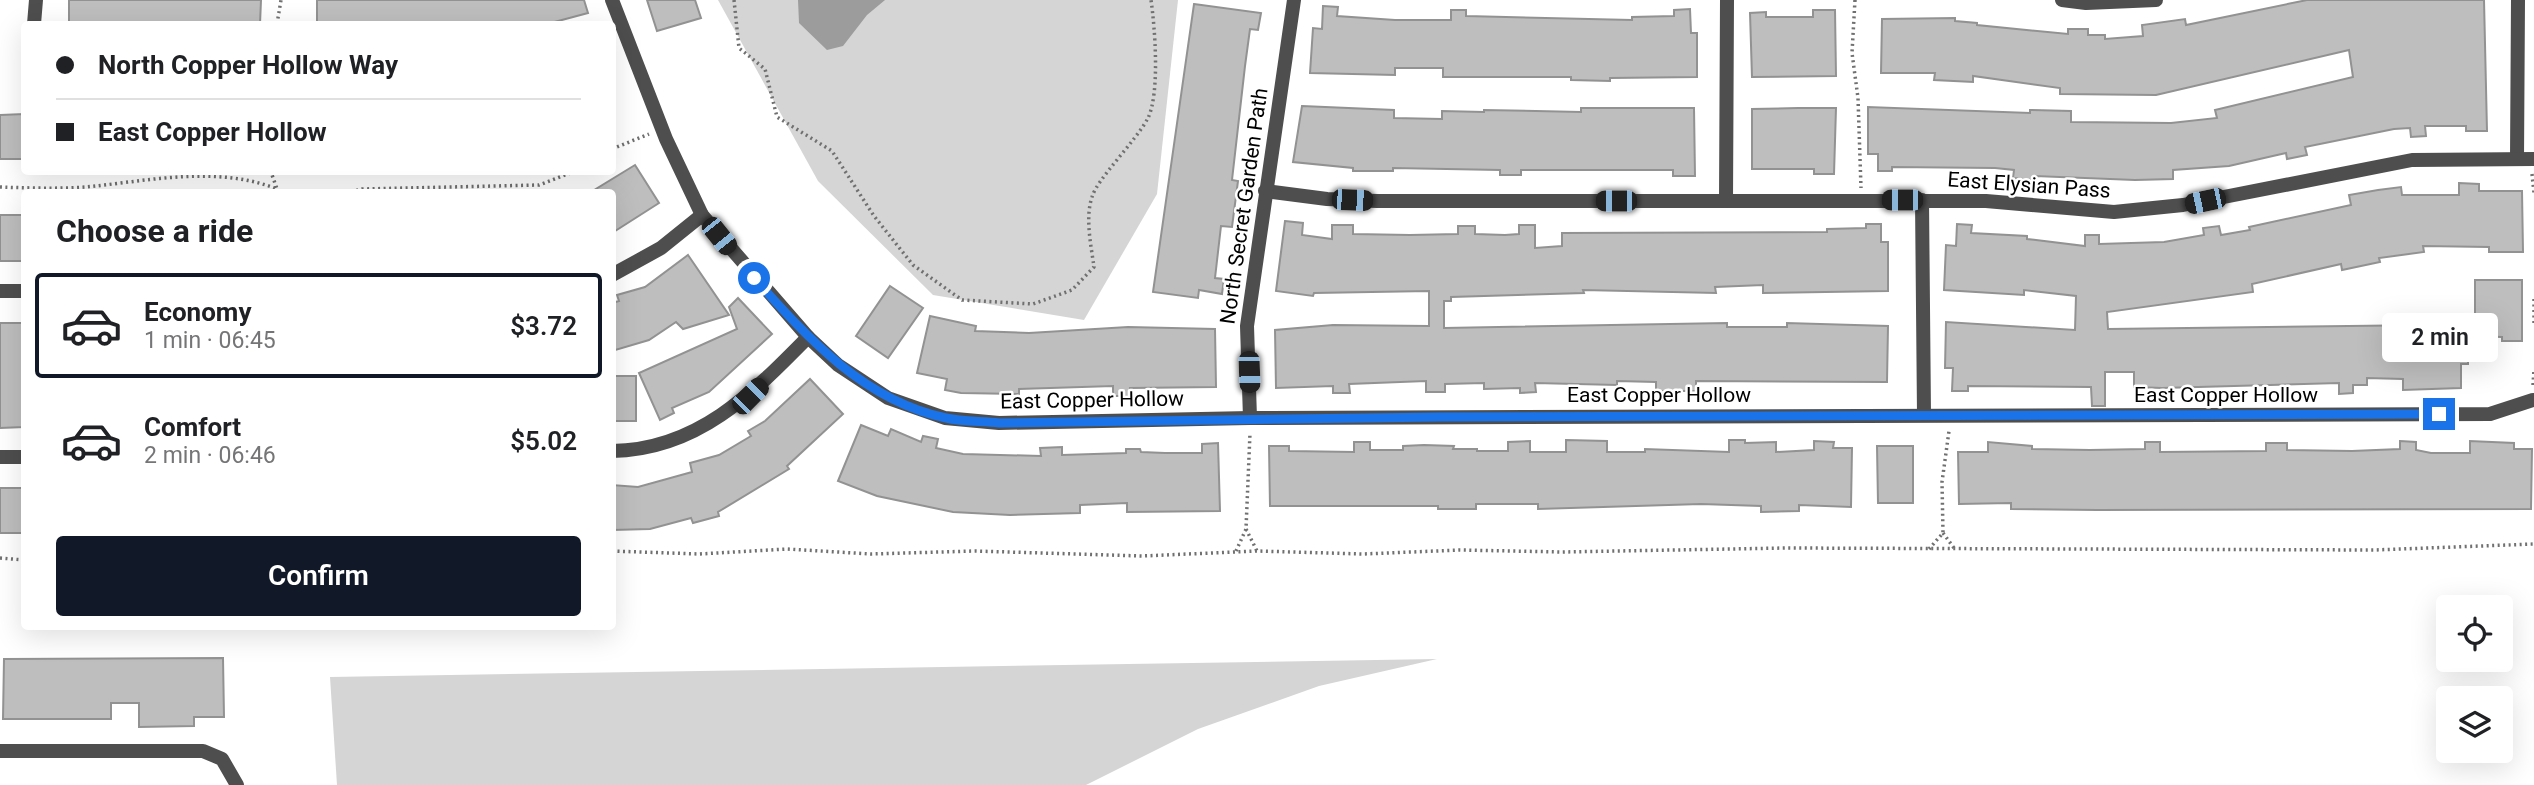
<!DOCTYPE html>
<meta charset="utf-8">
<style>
body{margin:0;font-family:Roboto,sans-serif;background:#f2f2f2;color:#202124;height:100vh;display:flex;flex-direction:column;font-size:26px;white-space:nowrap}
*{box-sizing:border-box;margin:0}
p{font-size:23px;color:#757577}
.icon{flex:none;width:38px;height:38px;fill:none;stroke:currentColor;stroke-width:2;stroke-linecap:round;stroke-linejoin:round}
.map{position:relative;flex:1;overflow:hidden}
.drawer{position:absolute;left:21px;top:189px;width:595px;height:441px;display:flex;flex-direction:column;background:#fff;border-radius:7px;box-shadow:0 7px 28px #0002}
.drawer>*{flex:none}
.guide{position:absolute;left:21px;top:21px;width:595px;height:154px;border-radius:7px;box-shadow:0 7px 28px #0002;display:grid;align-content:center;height:154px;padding:0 35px;background:#fff}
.controls{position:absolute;left:2436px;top:595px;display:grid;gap:14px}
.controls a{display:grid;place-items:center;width:77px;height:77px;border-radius:7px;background:#fff;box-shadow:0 7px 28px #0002;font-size:35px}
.end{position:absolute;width:32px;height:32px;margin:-16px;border:9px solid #1a73e8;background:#fff;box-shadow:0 0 0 4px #fff}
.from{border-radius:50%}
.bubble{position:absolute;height:49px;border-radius:7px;background:#fff;box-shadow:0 7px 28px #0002;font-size:23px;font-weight:600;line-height:49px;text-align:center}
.car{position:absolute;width:21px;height:42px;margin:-21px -10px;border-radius:9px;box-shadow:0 0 5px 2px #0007;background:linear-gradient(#222 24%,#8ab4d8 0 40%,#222 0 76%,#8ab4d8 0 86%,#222 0)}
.guide b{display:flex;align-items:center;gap:24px;height:66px;font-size:26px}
.guide b+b{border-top:2px solid #e0e0e0}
.guide i{width:18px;height:18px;background:#202124}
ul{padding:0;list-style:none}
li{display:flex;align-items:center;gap:21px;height:105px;margin:0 14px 10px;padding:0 21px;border:4px solid transparent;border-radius:7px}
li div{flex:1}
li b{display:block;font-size:26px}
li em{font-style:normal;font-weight:600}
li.current{border-color:#111827}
li>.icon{width:63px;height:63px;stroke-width:1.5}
h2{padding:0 35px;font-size:32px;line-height:84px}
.primary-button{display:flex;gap:14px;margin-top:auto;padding:14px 35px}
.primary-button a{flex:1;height:80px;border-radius:7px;background:#111827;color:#fff;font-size:28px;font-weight:600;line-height:80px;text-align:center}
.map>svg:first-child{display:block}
.green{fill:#d5d5d5}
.water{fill:#9c9c9c}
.building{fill:#bebebe;stroke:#929292;stroke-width:2}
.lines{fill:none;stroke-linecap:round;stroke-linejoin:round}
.path{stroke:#707070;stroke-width:3.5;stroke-dasharray:2 3.5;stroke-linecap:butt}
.street{stroke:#4e4e4e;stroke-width:14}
.route{stroke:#1a73e8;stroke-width:9}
.labels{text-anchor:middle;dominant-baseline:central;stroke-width:5;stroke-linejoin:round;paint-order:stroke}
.street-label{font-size:21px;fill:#000;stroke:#fff}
</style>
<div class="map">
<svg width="2534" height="785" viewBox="0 0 2534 785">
<rect width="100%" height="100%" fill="#fff"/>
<g class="green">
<path d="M718,0H1178L1157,194L1084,320L933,295L818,181Z"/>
<path d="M1437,659L1319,686L1198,729L1086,785H337L330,677Z"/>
</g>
<path class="water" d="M798,0H885L867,15L843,46L827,50L799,23Z"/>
<g class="building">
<path d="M69,0H261L260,24H69Z"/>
<path d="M317,0H584L588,13L547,24H317Z"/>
<path d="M647,0H695L701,18L657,31Z"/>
<path d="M2307,0H2484L2487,131H2466V126H2425L2426,136L2411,137L2410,128L2394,129L2305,147L2307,155L2287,159L2286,153L2229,166L2173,170V179L2135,180L2035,176V180L2013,178L2014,170L1995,168L1892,167V171H1878V154H1868V107L2030,113V110L2071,111V122L2171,123L2217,118L2215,110L2353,77L2349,50L2156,95L2060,94V88L1973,76V82L1934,80L1935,73H1881L1882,19L1955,18V21L1977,23V25L2068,34V29H2088V35H2105V39L2143,36L2142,25L2185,19L2186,25Z"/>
<path d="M1194,4L1261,13L1258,30L1250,29L1245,66L1232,180L1238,181L1232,227L1221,226L1215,278L1224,279L1222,294L1199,290L1198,298L1153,292Z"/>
<path d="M1323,6L1338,7L1337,16L1395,20H1451V10H1466V16L1632,20V17L1674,16V10L1690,9L1691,33H1697V77L1610,78V81L1571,80V77H1443V68H1395V75L1310,73L1313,28L1322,29Z"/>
<path d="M1813,10H1835L1836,76L1752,77L1750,13L1766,12V17H1813Z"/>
<path d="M1302,106L1394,110V118L1442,119V111L1484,112V110L1581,112V108H1694L1695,176H1673V170H1521V175H1500V170L1393,168V171H1353V168L1293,162Z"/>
<path d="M1798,108H1836L1834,174H1814V169H1752V109Z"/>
<path d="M24,114V159H0V115Z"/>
<path d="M635,165L659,203L612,233V192H591Z"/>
<path d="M2459,183L2479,184V191H2522L2523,252H2489V247L2423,246L2424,252L2379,258L2380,262L2342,270L2341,264L2252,284L2253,292L2107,312L2108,329L2431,325L2432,320L2475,321V280H2522V341H2502V337L2468,336V364H2461V388L2403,390V379L2367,378V385H2353V393L2339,394V383L2162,388L2134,387V372H2105V406H2092L2091,387L1968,386V391H1952L1953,368H1945L1946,322L2075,330L2076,296L2024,290V295L1944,290L1946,245L1956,246L1957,224L1972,225L1971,233L2027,236V239L2085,246V235H2099V244L2164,242L2204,235L2203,228L2219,226L2221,235L2250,230L2249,227L2351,205L2349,195L2378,190L2401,187L2402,195H2459Z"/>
<rect x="0" y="215" width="24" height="46"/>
<path d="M1285,221L1303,223L1302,235L1332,239V225H1353V234L1410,235L1458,234V226H1475V234L1505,235L1519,234V225H1535V248L1562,246V233L1827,232V229L1866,228V224H1881V242H1888V291L1763,293V285L1715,287L1716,293L1583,290L1584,293L1451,297V301H1444V328L1727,323V327H1787V323L1888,326L1887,382L1696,381V391H1656V382L1617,381V385L1535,383L1536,392L1520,393V388L1484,389V383L1445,384V392H1426V381L1349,384L1350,393H1333V386L1276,388L1275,330L1333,325L1429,326V291L1314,293L1313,296L1276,291Z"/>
<path d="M688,255L729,315L683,329L676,322L649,340L612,351V303L619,301L617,295L645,287Z"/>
<path d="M890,286L923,308L888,358L856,336Z"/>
<path d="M738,298L772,334L709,392L672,408L674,413L660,420L639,373L737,329L729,307Z"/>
<path d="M930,316L976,326L975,331L1029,333L1128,327L1215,329L1216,387L1130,388V396H1113V386L1019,389V394L961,393L945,390L947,379L917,373Z"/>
<path d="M0,323H24V427L0,428Z"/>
<rect x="612" y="376" width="24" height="45"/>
<path d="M810,379L843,414L787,466L789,469L718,512L719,516L693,523L691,518L650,529L612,530V485L638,487L692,472L690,463L719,455L751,436L748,431L765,421Z"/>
<path d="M861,425L888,436L891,429L921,442L923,436L938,439L936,448L963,454L1041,456L1040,448L1062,447V455L1126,453V449H1140L1141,452L1165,453H1202V444L1218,443L1220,511L1127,512V503L1080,505V513L1010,515L953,512L877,496L838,481Z"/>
<path d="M1566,440L1607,441V452H1645V449L1729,452V440H1745V443L1776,442V452L1814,450V441L1834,442L1833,448H1852L1851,507L1799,505V511L1761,512V506L1701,504L1538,509V504H1476V509H1438V506H1270L1269,446H1289V451L1354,452V442H1370V450H1403V446L1424,445L1454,446L1453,449H1477V451H1508V442L1530,441V452H1566Z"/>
<path d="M2400,441L2416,442V450L2431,453H2470V441L2514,443V449H2532L2531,509L2097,510L2011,509V503L1959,504L1958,452H1988V442L2032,446V449L2090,450L2145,449V442H2160V452L2266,451V443H2287V450L2352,451L2400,449Z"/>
<path d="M1877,446H1913V503H1878Z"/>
<rect x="0" y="488" width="24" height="45"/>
<path d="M223,658L224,717H194V726L139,727V703H111V719H3L4,659Z"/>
</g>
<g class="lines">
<g class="path">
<path d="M734,0L739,48L765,69L777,117L832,151L874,216L913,265L962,300L1033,304L1072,290L1094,267C1091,245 1085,218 1092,197C1097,179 1136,141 1148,118C1160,93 1155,28 1151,0"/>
<path d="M1855,0L1852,53L1858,98L1861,188"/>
<path d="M277,24L281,0"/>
<path d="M612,149L649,134"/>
<path d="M2532,174L2534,193"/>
<path d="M0,187C28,188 58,189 86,187C148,181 217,165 277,189L271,172"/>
<path d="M351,192L362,189L539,185L573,172"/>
<path d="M2534,299V323"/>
<path d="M2533,385L2534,369"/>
<path d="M1246,529L1257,551"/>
<path d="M1943,533L1954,548"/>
<path d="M1929,549L1943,533L1942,482L1949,431"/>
<path d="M612,551L699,554L787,549L871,554L975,551L1142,556L1257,551L1363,554L1460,550L1562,552L1785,548L2374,550L2534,544"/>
<path d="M1236,551L1246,529L1250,433"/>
<path d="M0,558L24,560"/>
</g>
<g class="street">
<path d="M612,0L666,139L702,215L808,337L838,365L888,398L945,418L999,423L1250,418L2490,414L2533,400"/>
<path d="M2062,0L2086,3L2156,0"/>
<path d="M34,24L36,0"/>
<path d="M2517,159L2518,0"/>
<path d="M1265,191L1327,199L1377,201H1986L2114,212L2183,205L2412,160L2534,159"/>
<path d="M1922,200L1924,414"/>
<path d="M1726,201L1727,0"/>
<path d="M612,275L661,248L702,215"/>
<path d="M0,291H24"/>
<path d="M1250,418L1247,326L1294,0"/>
<path d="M612,451C697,450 752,394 808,337"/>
<path d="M0,457H24"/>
<path d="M0,751H203L222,759L237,785"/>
</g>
</g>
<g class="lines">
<path class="route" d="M754,278C808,338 863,400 946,418C963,422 982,421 999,423L1439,417L2439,414"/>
</g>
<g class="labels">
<g class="street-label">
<text transform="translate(2029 185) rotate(4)">East Elysian Pass</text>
<text transform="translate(1244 206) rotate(-82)">North Secret Garden Path</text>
<text x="1659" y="395">East Copper Hollow</text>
<text x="2226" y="395">East Copper Hollow</text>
<text transform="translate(1092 400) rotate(-1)">East Copper Hollow</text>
</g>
</g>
</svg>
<div class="controls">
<a><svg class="icon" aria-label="locate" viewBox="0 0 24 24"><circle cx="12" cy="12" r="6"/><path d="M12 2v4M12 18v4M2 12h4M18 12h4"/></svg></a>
<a><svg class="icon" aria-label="layers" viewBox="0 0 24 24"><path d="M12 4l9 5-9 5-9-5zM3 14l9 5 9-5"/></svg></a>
</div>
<i class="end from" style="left:754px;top:278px"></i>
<i class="end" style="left:2439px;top:414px"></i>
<div class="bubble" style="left:2382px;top:313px;width:116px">2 min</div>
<i class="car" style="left:1352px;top:200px;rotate:92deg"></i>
<i class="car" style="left:1902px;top:200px;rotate:270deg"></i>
<i class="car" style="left:1616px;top:201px;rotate:270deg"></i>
<i class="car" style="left:2205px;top:201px;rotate:258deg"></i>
<i class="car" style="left:719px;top:236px;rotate:141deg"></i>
<i class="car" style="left:1249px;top:372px;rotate:178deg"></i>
<i class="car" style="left:750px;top:396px;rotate:45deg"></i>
<div class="guide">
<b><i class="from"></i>North Copper Hollow Way</b>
<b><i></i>East Copper Hollow</b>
</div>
<section class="drawer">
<h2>Choose a ride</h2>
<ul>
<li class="current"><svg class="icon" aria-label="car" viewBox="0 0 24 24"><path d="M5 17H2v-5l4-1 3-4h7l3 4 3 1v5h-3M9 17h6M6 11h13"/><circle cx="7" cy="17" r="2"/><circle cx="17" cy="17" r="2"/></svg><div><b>Economy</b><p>1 min · 06:45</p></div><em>$3.72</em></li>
<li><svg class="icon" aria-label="car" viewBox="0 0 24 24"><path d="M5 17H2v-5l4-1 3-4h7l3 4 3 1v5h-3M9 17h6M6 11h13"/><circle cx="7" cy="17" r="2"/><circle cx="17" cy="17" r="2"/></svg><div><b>Comfort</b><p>2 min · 06:46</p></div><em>$5.02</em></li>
</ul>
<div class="primary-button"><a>Confirm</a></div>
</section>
</div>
